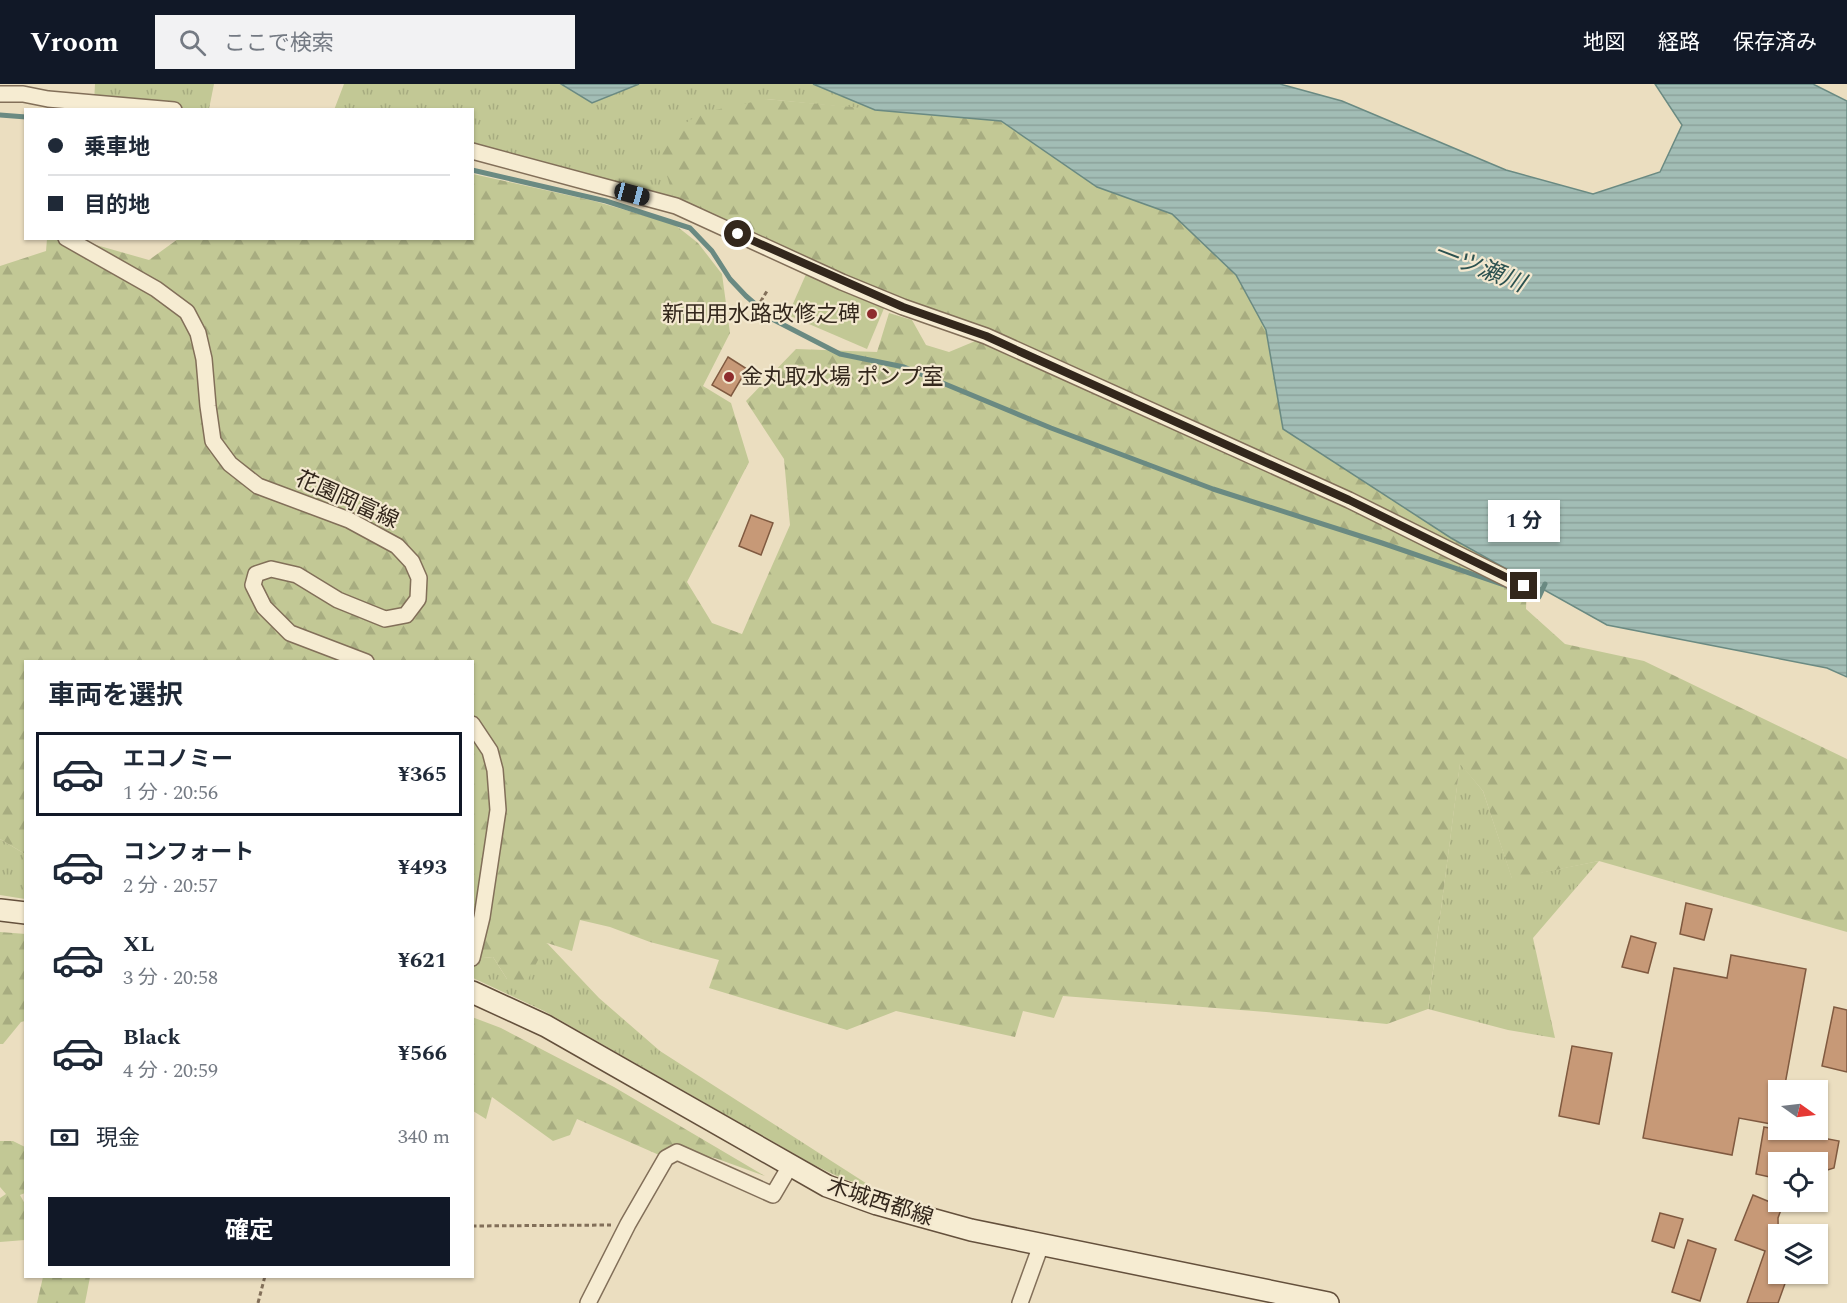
<!DOCTYPE html>
<html lang="ja">
<meta charset="utf-8">
<style>
body{margin:0;font-family:Spectral,"Noto Sans JP",serif;background:#f2f2f3;color:#1f2937;height:100vh;display:flex;flex-direction:column;font-size:22px;white-space:nowrap}
*{box-sizing:border-box;margin:0}
p{font-size:20px;color:#747a83}
.icon{flex:none;width:33px;height:33px;fill:none;stroke:currentColor;stroke-width:2;stroke-linecap:round;stroke-linejoin:round}
.map{position:relative;flex:1;overflow:hidden}
.sheet{position:absolute;left:24px;top:576px;width:450px;height:618px;display:flex;flex-direction:column;background:#fff;border-radius:0px;box-shadow:0 2px 4px #0004}
.sheet>*{flex:none}
.banner{position:absolute;left:24px;top:24px;width:450px;height:132px;border-radius:0px;box-shadow:0 2px 4px #0004;display:grid;align-content:center;height:132px;padding:0 24px;background:#fff}
.needle{width:39px;rotate:104deg}
.tools{position:absolute;left:1768px;top:996px;display:grid;gap:12px}
.tools a{display:grid;place-items:center;width:60px;height:60px;border-radius:0px;background:#fff;box-shadow:0 2px 4px #0004;font-size:30px}
.end{position:absolute;width:27px;height:27px;margin:-14px;border:8px solid #33271c;background:#fff;box-shadow:0 0 0 3px #fff}
.from{border-radius:50%}
.bubble{position:absolute;height:42px;border-radius:0px;background:#fff;box-shadow:0 2px 4px #0004;font-size:20px;font-weight:700;line-height:42px;text-align:center}
.car{position:absolute;width:18px;height:36px;margin:-18px -9px;border-radius:8px;box-shadow:0 0 4px 2px #0007;background:linear-gradient(#222 24%,#8ab4d8 0 40%,#222 0 76%,#8ab4d8 0 86%,#222 0)}
.banner b{display:flex;align-items:center;gap:21px;height:57px;font-size:22px}
.banner b+b{border-top:2px solid #e0e1e3}
.banner i{width:15px;height:15px;background:#1f2937}
ul{padding:0;list-style:none}
li{display:flex;align-items:center;gap:18px;height:84px;margin:0 12px 9px;padding:0 12px;border:3px solid transparent;border-radius:0px}
li div{flex:1}
li b{display:block;font-size:22px}
li em{font-style:normal;font-weight:700}
li.selected{border-color:#111827}
li>.icon{width:54px;height:54px;stroke-width:1.5}
h2{padding:0 24px;font-size:27px;line-height:72px}
.pay{display:flex;align-items:center;gap:15px;height:66px;padding:0 24px;font-size:22px}
.pay p{margin-inline-start:auto}
.action{display:flex;gap:12px;margin-top:auto;padding:12px 24px}
.action a{flex:1;height:69px;border-radius:0px;background:#111827;color:#fff;font-size:24px;font-weight:700;line-height:69px;text-align:center}
header{display:flex;align-items:center;gap:36px;box-sizing:border-box;height:84px;padding:0 30px;background:#111827;color:#fff}
header strong{font-size:28px}
nav{display:flex;gap:33px;margin-inline-start:auto;font-size:21px}
.search{width:420px;height:54px;background:#f2f2f3;display:flex;align-items:center;gap:15px;box-sizing:border-box;padding:0 21px;border-radius:0px;color:#747a83;font-size:22px}
.map>svg:first-child{display:block}
.grass{fill:url(#grass-tufts)}
.forest{fill:url(#forest-firs)}
.park{fill:#c2c895}
.water{fill:url(#water-rules);stroke:#6a8a82;stroke-width:1.5}
.lines{fill:none;stroke-linecap:round;stroke-linejoin:round}
.stream{stroke:#6a8a82;stroke-width:5}
.building{fill:#c79977;stroke:#805a40;stroke-width:1.5}
.street-casing{stroke:#826f59;stroke-width:18}
.secondary-casing{stroke:#64503c;stroke-width:24}
.path{stroke:#826f59;stroke-width:3;stroke-dasharray:4.5 3;stroke-linecap:butt}
.street{stroke:#f6ecd2;stroke-width:15}
.secondary{stroke:#f6ecd2;stroke-width:21}
.route{stroke:#33271c;stroke-width:8}
.poi-dot{fill:#8e2c2d;stroke:#f3e8cf;stroke-width:2}
.labels{text-anchor:middle;dominant-baseline:central;stroke-width:4.5;stroke-linejoin:round;paint-order:stroke}
.poi-label{font-size:22px;fill:#33271c;stroke:#f3e8cf;text-anchor:end}
.street-label{font-size:22px;fill:#33271c;stroke:#f3e8cf}
.water-label{font-size:24px;font-style:italic;fill:#2c5250;stroke:#f3e8cf}
</style>
<header>
<strong>Vroom</strong>
<div class="search"><svg class="icon" aria-label="search" viewBox="0 0 24 24"><circle cx="10" cy="10" r="6"/><path d="M15 15l6 6"/></svg>ここで検索</div>
<nav><a>地図</a><a>経路</a><a>保存済み</a></nav>
</header>
<div class="map">
<svg width="1847" height="1219" viewBox="0 0 1847 1219">
<defs>
<pattern id="grass-tufts" width="24" height="20" patternUnits="userSpaceOnUse" patternTransform="scale(1.5)"><rect width="24" height="20" fill="#c2c895"/><path d="M3 7l-1-3M5 7V3M7 7l1-3M15 17l-1-3M17 17v-4M19 17l1-3" fill="none" stroke="#a7ac80"/></pattern>
<pattern id="forest-firs" width="22" height="20" patternUnits="userSpaceOnUse" patternTransform="scale(1.5)"><rect width="22" height="20" fill="#c2c895"/><path d="M5 1l3.5 6h-7zM16 11l3.5 6h-7z" fill="#a7ac80"/></pattern>
<pattern id="water-rules" width="6" height="5" patternUnits="userSpaceOnUse" patternTransform="scale(1.5)"><rect width="6" height="5" fill="#a2bdb5"/><path d="M0 2.5h6" fill="none" stroke="#8ca29b"/></pattern>
</defs>
<rect width="100%" height="100%" fill="#ebdec0"/>
<g class="grass">
<path d="M95,0H214L209,25H174L94,19Z"/>
<path d="M344,0H561L592,19L639,0H813L875,26L766,15L676,122L473,67L472,26H334Z"/>
<path d="M1460,679L1483,707L1512,794L1599,777L1533,854L1555,954L1508,946L1428,925Z"/>
<path d="M0,755L25,770V815L0,811Z"/>
<path d="M547,859L599,914L660,967L872,1103L843,1095L814,1081L544,927L473,894L472,875L493,873L507,895Z"/>
</g>
<g class="forest">
<path d="M766,15L1001,37L1097,102L1172,130L1236,191L1267,246L1284,345L1451,454L1527,497L1526,525L1565,560L1644,577L1847,675V848L1599,777L1512,795L1483,707L1460,680L1428,925L1387,940L1266,928L1063,912L1054,934L1023,927L1015,953L896,927L847,946L709,904L719,876L650,858L610,843L580,836L572,867L547,859L526,899L507,895L493,873L473,875L472,578H26L25,770L0,755V182L46,167L47,155H75L149,176L178,155L472,154L473,90L594,117L674,140L698,159L722,190L730,249L703,302L731,319L749,378L687,498L712,539L742,550L790,441L784,375L746,317L796,265L877,268L889,229L912,236L926,261L949,268L985,253L676,122L657,58L701,29Z"/>
<path d="M0,848L26,850L25,937L21,938L3,960H0Z"/>
<path d="M472,933L501,944L614,1003L765,1092L715,1074L677,1068L666,1074L577,1035L570,1051L553,1057L492,1013L486,1035L473,1027Z"/>
<path d="M0,1057H13L25,1063V1109L20,1111L25,1120V1156L0,1158V1114L6,1110L0,1103Z"/>
<path d="M43,1193H90L85,1219H37Z"/>
</g>
<path class="park" d="M807,188L885,222L867,265L788,231Z"/>
<g class="water">
<path d="M561,0H639L592,19Z"/>
<path d="M813,0H1280L1342,17L1506,86L1593,110L1660,88L1682,41L1655,0H1813L1847,17V593L1827,584L1607,541L1451,454L1283,345L1266,246L1236,191L1172,130L1097,103L1001,37L875,26Z"/>
</g>
<g class="lines">
<g class="stream">
<path d="M0,31L26,33"/>
<path d="M472,86L606,117L690,144L712,167L730,195L746,212L774,236L840,270L904,283L1051,344L1213,405L1382,459L1507,502"/>
<path d="M1522,507L1539,513L1545,500"/>
</g>
</g>
<g class="building">
<path d="M728,273L747,285L731,312L712,301Z"/>
<path d="M751,431L773,439L761,471L739,462Z"/>
<path d="M1686,819L1712,825L1704,856L1680,850Z"/>
<path d="M1631,852L1656,859L1648,889L1622,883Z"/>
<path d="M1731,871L1806,885L1784,1006H1779L1777,1041L1739,1034L1732,1071L1643,1054L1674,884L1727,894Z"/>
<path d="M1834,923L1847,926V988L1822,982Z"/>
<path d="M1572,962L1612,969L1599,1040L1559,1032Z"/>
<path d="M1764,1043L1839,1057L1834,1084L1818,1089V1078H1779V1095L1756,1090Z"/>
<path d="M1753,1111L1782,1123L1778,1134L1779,1191L1787,1194L1778,1219H1747L1765,1167L1735,1156Z"/>
<path d="M1660,1129L1683,1135L1674,1164L1652,1157Z"/>
<path d="M1688,1156L1716,1165L1700,1217L1672,1208Z"/>
</g>
<g class="lines">
<g class="street-casing">
<g id="street">
<path d="M0,10H23L48,15L174,26"/>
<path d="M472,67L676,122L842,198L903,223L986,252L1349,416L1524,503"/>
<path d="M66,154L156,205L187,228L198,249L204,275L208,322L213,357L230,380L258,402L349,436L397,462L412,478L419,494L418,515L406,531L385,535L338,516L297,491L271,485L256,490L253,501L264,523L290,549L366,578"/>
<path d="M472,640L490,667L495,686L498,726L482,833L472,874"/>
<path d="M588,1219L628,1140L666,1074L677,1068L773,1111L790,1082"/>
<path d="M1020,1219L1041,1161"/>
</g>
</g>
<g class="secondary-casing">
<g id="secondary">
<path d="M0,826L26,829"/>
<path d="M472,908L546,942L827,1102L877,1120L971,1146L1328,1219"/>
</g>
</g>
<g class="path">
<path d="M749,237L767,207"/>
<path d="M472,1142L611,1141"/>
<path d="M258,1219L265,1192"/>
</g>
<use href="#street" class="street"/>
<use href="#secondary" class="secondary"/>
</g>
<g class="lines">
<path class="route" d="M738,150L903,223L986,252L1023,269L1349,416L1524,502"/>
</g>
<g class="poi-dot">
<circle cx="872" cy="230" r="6"/>
<circle cx="729" cy="293" r="6"/>
</g>
<g class="labels">
<g class="poi-label">
<text x="860" y="230">新田用水路改修之碑</text>
<text x="741" y="293" text-anchor="start">金丸取水場 ポンプ室</text>
</g>
<g class="street-label">
<text transform="translate(347 416) rotate(24)">花園岡富線</text>
<text transform="translate(880 1118) rotate(18)">木城西都線</text>
</g>
<g class="water-label">
<text transform="translate(1479 184) rotate(21)">一ツ瀬川</text>
</g>
</g>
</svg>
<div class="tools">
<a><svg class="needle" viewBox="-14 -14 28 28"><path d="M0-13l5 13h-10z" fill="#e53935"/><path d="M0 13l5-13h-10z" fill="#747a83"/></svg></a>
<a><svg class="icon" aria-label="locate" viewBox="0 0 24 24"><circle cx="12" cy="12" r="6"/><path d="M12 2v4M12 18v4M2 12h4M18 12h4"/></svg></a>
<a><svg class="icon" aria-label="layers" viewBox="0 0 24 24"><path d="M12 4l9 5-9 5-9-5zM3 14l9 5 9-5"/></svg></a>
</div>
<i class="end from" style="left:738px;top:150px"></i>
<i class="end" style="left:1524px;top:502px"></i>
<div class="bubble" style="left:1488px;top:416px;width:72px">1 分</div>
<i class="car" style="left:632px;top:110px;rotate:105deg"></i>
<div class="banner">
<b><i class="from"></i>乗車地</b>
<b><i></i>目的地</b>
</div>
<section class="sheet">
<h2>車両を選択</h2>
<ul>
<li class="selected"><svg class="icon" aria-label="car" viewBox="0 0 24 24"><path d="M5 17H2v-5l4-1 3-4h7l3 4 3 1v5h-3M9 17h6M6 11h13"/><circle cx="7" cy="17" r="2"/><circle cx="17" cy="17" r="2"/></svg><div><b>エコノミー</b><p>1 分 · 20:56</p></div><em>¥365</em></li>
<li><svg class="icon" aria-label="car" viewBox="0 0 24 24"><path d="M5 17H2v-5l4-1 3-4h7l3 4 3 1v5h-3M9 17h6M6 11h13"/><circle cx="7" cy="17" r="2"/><circle cx="17" cy="17" r="2"/></svg><div><b>コンフォート</b><p>2 分 · 20:57</p></div><em>¥493</em></li>
<li><svg class="icon" aria-label="car" viewBox="0 0 24 24"><path d="M5 17H2v-5l4-1 3-4h7l3 4 3 1v5h-3M9 17h6M6 11h13"/><circle cx="7" cy="17" r="2"/><circle cx="17" cy="17" r="2"/></svg><div><b>XL</b><p>3 分 · 20:58</p></div><em>¥621</em></li>
<li><svg class="icon" aria-label="car" viewBox="0 0 24 24"><path d="M5 17H2v-5l4-1 3-4h7l3 4 3 1v5h-3M9 17h6M6 11h13"/><circle cx="7" cy="17" r="2"/><circle cx="17" cy="17" r="2"/></svg><div><b>Black</b><p>4 分 · 20:59</p></div><em>¥566</em></li>
</ul>
<div class="pay"><svg class="icon" aria-label="cash" viewBox="0 0 24 24"><path d="M3 7h18v10H3z"/><circle cx="12" cy="12" r="2"/></svg>現金<p>340 m</p></div>
<div class="action"><a>確定</a></div>
</section>
</div>
